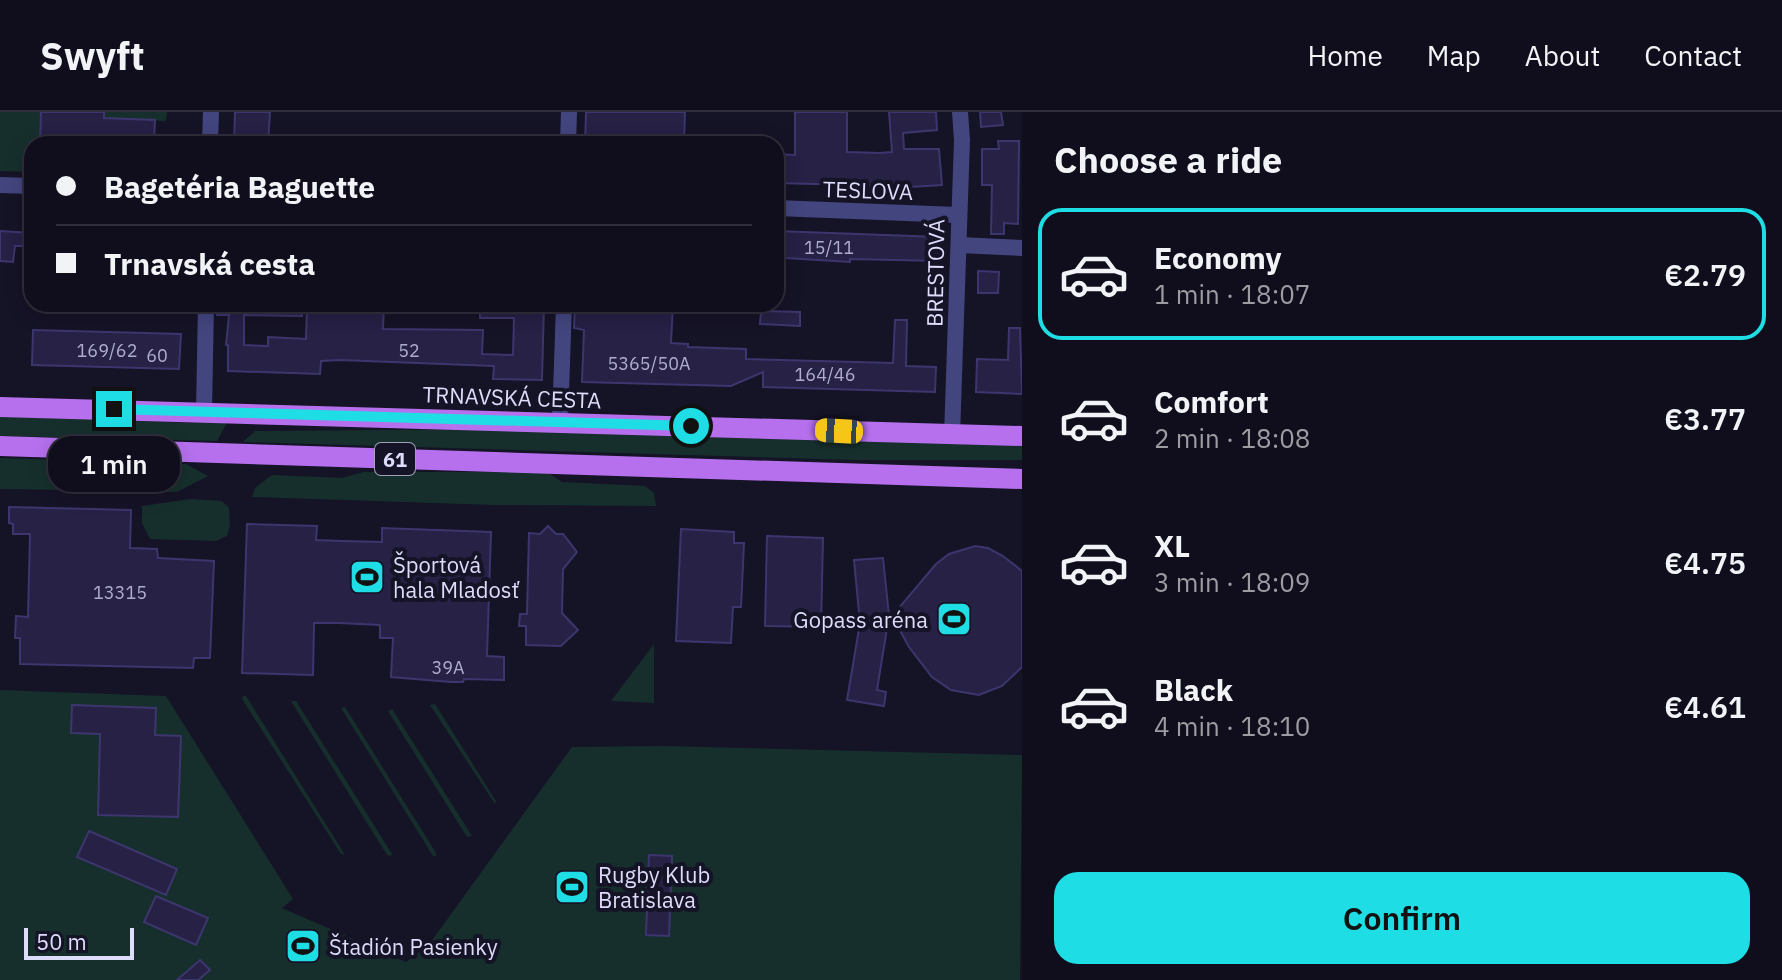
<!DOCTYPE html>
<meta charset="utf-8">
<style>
body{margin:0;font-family:"IBM Plex Sans",sans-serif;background:#1e1c29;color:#f1f3f6;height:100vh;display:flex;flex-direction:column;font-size:30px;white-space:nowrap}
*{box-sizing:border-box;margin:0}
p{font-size:26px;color:#9c9ca3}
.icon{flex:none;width:44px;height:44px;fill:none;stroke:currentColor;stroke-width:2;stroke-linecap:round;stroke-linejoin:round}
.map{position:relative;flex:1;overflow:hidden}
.side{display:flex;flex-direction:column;background:#100e1c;width:760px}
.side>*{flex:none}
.hud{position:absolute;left:24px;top:24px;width:760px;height:176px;border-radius:24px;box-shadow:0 4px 20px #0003,0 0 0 2px #302e3b;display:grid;align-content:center;height:176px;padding:0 32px;background:#100e1c}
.scale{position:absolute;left:24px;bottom:20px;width:110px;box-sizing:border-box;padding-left:8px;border:4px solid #dddcfb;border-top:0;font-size:22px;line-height:28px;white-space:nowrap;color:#dddcfb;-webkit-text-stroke:6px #151326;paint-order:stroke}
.end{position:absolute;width:36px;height:36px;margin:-18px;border:10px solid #1fdde4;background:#111;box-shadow:0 0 0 4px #111}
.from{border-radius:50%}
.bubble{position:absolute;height:56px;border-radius:24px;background:#100e1c;box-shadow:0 4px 20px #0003,0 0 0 2px #302e3b;font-size:26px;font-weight:600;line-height:56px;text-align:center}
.car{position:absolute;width:24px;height:48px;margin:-24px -12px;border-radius:10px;box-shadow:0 0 6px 2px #0007;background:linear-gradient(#f5c518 24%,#345 0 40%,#f5c518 0 76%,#345 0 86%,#f5c518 0)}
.hud b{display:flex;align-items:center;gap:28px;height:76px;font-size:30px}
.hud b+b{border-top:2px solid #302e3b}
.hud i{width:20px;height:20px;background:#f1f3f6}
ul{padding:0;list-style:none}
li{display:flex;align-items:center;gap:24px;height:132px;margin:0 16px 12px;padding:0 16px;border:4px solid transparent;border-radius:24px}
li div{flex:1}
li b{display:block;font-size:30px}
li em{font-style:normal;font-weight:600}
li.selected{border-color:#1fdde4}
li>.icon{width:72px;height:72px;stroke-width:1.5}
h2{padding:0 32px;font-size:36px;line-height:96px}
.cta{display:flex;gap:16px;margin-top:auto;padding:16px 32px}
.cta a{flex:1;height:92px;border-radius:24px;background:#1fdde4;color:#111;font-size:32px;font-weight:600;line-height:92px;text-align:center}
header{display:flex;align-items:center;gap:48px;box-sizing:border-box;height:112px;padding:0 40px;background:#100e1c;border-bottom:2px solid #302e3b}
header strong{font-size:38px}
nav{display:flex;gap:44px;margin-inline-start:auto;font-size:28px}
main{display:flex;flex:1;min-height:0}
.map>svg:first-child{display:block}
.green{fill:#162f2d}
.building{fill:#262145;stroke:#3d366e;stroke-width:2}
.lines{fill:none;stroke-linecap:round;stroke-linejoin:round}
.minor{stroke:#43457f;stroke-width:16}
.major{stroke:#b670ee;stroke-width:20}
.route{stroke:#1fdde4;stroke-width:10}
.labels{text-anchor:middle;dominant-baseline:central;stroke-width:8;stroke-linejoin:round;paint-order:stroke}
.number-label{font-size:18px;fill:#afadce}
.shield{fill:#151326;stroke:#a1a0bb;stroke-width:2}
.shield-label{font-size:20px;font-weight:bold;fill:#dddcfb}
.street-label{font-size:22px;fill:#dddcfb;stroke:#151326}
.poi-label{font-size:22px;fill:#dddcfb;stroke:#151326;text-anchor:start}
</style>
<header>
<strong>Swyft</strong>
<nav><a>Home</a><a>Map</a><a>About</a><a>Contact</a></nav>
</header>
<main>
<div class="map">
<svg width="1022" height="868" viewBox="0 0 1022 868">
<rect width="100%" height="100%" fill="#151326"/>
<g class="green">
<path d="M0,0H167L166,9L122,7L121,32H32V60L0,59Z"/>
<path d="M0,303L186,311L228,309L217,329L0,324Z"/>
<path d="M523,317L1022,333V348H856L243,330L255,319Z"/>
<path d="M0,346L186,352L208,364L177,380L0,377Z"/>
<path d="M363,360H547L562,370L645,374L654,381L656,394L493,393L252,385L255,376L272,363L342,366Z"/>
<path d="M190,387L222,389L229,396L230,413L227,424L216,429L150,427L142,411V394Z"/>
<path d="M654,532V591L611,589Z"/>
<path d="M0,578L166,584L293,787L282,796L406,850L430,831L572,635L665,634L1022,643L1020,868H0Z"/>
<path d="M243,584H246L345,743L341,742L242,587Z"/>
<path d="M291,589H296L392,742L391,744L387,743Z"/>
<path d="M435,592L496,689L495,692L430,593Z"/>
<path d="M345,595L436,741V744H433L341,596Z"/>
<path d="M392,597L472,724L467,725L388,599Z"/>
</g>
<g class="building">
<path d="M41,0H104V6L155,8L154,32H40Z"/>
<path d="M235,0H270L268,32H234Z"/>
<path d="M586,0H685L684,32H585Z"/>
<path d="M795,0H847V40L880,41L892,40L889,0H936L937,18L903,21L904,37H939L942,73L894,76V74L776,71V42L795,43Z"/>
<path d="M980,0H1001L1003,13L981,15Z"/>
<path d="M998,29H1019L1018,112L1004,111V122H991L992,73H982V37H999Z"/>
<path d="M0,119L32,121V134H15L13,150L0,149Z"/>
<path d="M776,119L939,125V149L850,147V150L786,146L776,144Z"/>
<path d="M978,159L999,160L998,181H978Z"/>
<path d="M217,192H302V204L244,203V233L268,234V225L306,227L307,193L355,195V192H384L383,217L483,218L482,242L513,243L514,206H480V192H544L542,268L493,267L494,254L340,248L321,249L320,262L228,259V233H226L229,203H217Z"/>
<path d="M584,192H673L671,231L688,232V235L746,237V247L893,251L895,208H907L906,254L936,255L935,280L763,275V260L731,274L582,270L584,218L574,216L575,194H584Z"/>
<path d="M761,199L800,200V214L760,212Z"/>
<path d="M1009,216H1020L1022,282L976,280L977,247L1008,248Z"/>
<path d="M33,218L181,222L179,257L32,253Z"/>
<path d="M9,395L131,398L130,436L157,437L158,446L214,449L210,546H194L193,556L20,552V526H15L16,504L28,505L30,422H13V412L9,411Z"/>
<path d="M247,412L317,414L316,428L342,429L382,430V416L491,420L487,544L504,545V568L464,567L463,570H451L391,565L393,526H380V513L339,511H314L313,563L242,561Z"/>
<path d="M548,414L556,422H563L577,440L563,457L562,501L578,518L561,534L526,533V514H519L520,502H527L529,421L540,422Z"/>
<path d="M681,417L734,420V431H744L741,495H733L731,531L676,529Z"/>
<path d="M767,424L823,426L821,515L765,514Z"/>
<path d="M975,434L988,436L1003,444L1022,459V555L1002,574L979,583L951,578L932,565L909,535L892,504L936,452L949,442Z"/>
<path d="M883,446L889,504L877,578L886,580L884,594L847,588L860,511L854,448Z"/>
<path d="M72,593L156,596L155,623L181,624L178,705L98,703L100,622L71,621Z"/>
<path d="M89,719L177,757L166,783L77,745Z"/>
<path d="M649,743L672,744L669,824L646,823Z"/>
<path d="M156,784L208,806L196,833L144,810Z"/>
<path d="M200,848L210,858L198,868H177Z"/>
</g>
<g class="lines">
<g class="minor">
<path d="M210,32L211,0"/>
<path d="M568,32L569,0"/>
<path d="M0,73L32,74"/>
<path d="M776,96L958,103"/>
<path d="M959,133L1022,136"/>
<path d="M204,299L206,192"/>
<path d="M560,310L564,192"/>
<path d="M952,324L962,28L960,0"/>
</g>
<g class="major">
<path d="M0,295L1022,324"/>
<path d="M0,334L1022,367"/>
</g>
</g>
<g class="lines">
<path class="route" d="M114,297L691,314"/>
</g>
<defs>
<g id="stadium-square" transform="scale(1.8)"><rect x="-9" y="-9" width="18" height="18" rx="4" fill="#1fdde4" stroke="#151326"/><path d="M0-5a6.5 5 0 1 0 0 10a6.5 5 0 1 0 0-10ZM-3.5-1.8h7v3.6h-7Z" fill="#111"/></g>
</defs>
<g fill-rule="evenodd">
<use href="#stadium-square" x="367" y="465"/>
<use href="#stadium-square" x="954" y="507"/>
<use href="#stadium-square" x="572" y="775"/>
<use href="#stadium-square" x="303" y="834"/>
</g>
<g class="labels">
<g class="number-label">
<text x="829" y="135">15/11</text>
<text x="107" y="238">169/62</text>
<text x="409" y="238">52</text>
<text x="157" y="243">60</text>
<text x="649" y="251">5365/50A</text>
<text x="825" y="262">164/46</text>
<text x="120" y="480">13315</text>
<text x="448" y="555">39A</text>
</g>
<rect class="shield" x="375" y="331" width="40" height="32" rx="6"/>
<g class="shield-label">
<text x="395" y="347">61</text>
</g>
<g class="street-label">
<text transform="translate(868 78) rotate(2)">TESLOVA</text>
<text transform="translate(935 161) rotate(-89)">BRESTOVÁ</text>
<text transform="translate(512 285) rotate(2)">TRNAVSKÁ CESTA</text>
</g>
<g class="poi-label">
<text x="393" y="452">Športová<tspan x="393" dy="25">hala Mladosť</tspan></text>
<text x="928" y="507" text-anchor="end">Gopass aréna</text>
<text x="598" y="762">Rugby Klub<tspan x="598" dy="25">Bratislava</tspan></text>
<text x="329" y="834">Štadión Pasienky</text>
</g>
</g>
</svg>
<div class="scale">50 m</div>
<i class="end from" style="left:691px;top:314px"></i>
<i class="end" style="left:114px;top:297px"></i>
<div class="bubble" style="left:48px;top:324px;width:132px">1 min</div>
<i class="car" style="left:839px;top:319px;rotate:273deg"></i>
<div class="hud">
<b><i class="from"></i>Bagetéria Baguette</b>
<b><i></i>Trnavská cesta</b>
</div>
</div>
<section class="side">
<h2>Choose a ride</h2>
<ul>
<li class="selected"><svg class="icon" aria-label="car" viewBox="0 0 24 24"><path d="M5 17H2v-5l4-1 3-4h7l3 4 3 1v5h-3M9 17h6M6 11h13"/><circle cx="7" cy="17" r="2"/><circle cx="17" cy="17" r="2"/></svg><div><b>Economy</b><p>1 min · 18:07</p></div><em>€2.79</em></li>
<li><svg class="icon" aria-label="car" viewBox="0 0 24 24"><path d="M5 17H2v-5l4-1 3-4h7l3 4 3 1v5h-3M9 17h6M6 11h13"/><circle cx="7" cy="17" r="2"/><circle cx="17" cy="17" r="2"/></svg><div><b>Comfort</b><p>2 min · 18:08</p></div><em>€3.77</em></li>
<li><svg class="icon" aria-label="car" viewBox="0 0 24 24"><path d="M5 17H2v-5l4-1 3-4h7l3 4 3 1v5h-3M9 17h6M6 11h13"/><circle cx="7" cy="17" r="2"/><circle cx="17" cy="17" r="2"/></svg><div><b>XL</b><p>3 min · 18:09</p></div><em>€4.75</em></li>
<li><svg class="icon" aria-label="car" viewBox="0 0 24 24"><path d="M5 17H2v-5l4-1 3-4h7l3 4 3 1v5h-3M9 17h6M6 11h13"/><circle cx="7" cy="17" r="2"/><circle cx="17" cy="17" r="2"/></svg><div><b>Black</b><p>4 min · 18:10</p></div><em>€4.61</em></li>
</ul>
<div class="cta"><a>Confirm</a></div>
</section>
</main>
